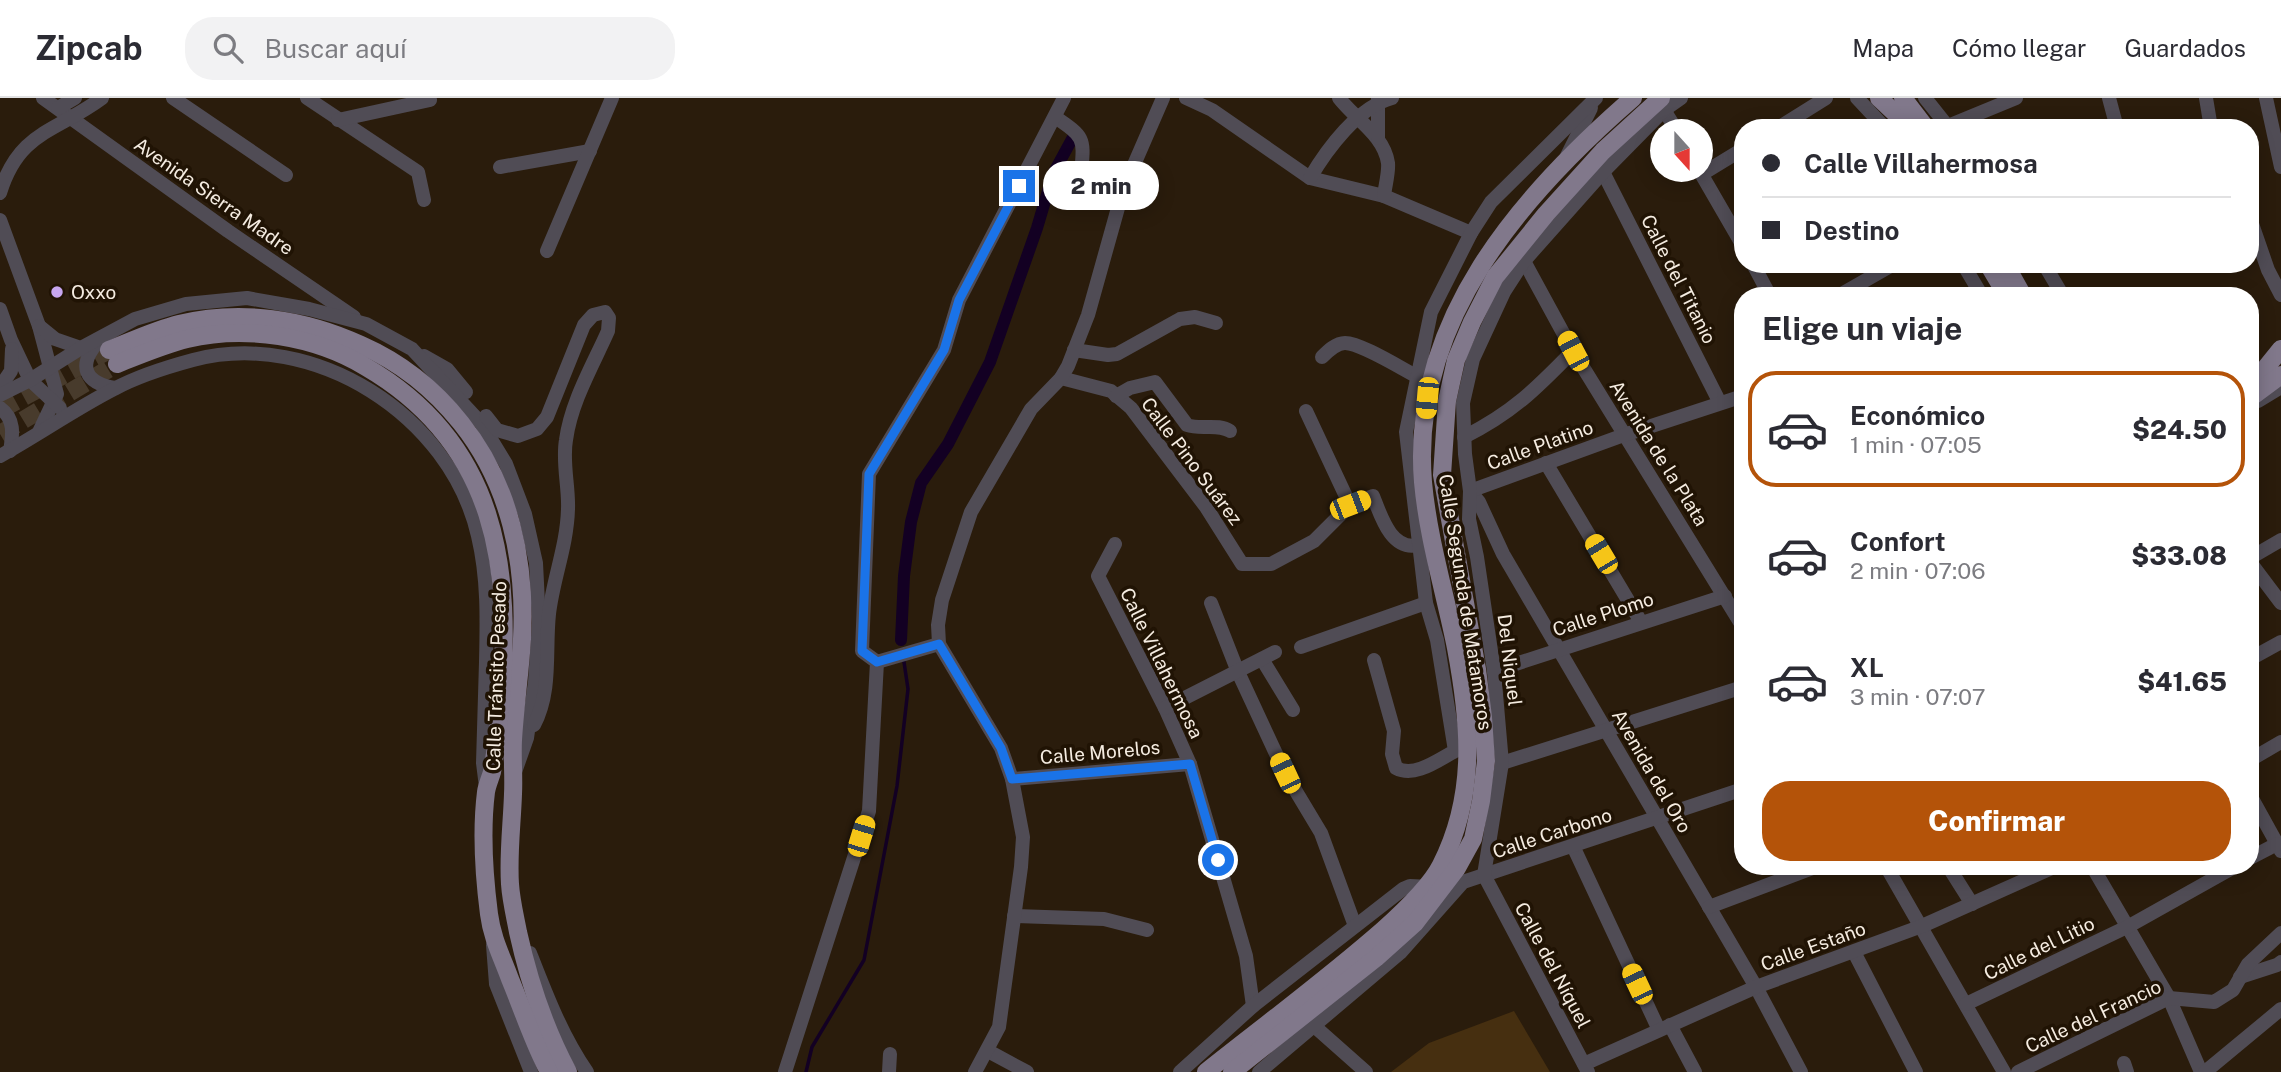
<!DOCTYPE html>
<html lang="es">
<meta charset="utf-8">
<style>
body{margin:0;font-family:"Public Sans",sans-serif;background:#f2f2f3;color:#2b2b33;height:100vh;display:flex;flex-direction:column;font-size:26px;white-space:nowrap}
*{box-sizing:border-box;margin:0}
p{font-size:23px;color:#7c7c81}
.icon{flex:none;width:38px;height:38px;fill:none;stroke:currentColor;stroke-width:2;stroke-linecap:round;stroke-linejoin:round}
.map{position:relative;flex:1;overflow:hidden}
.sheet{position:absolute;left:1734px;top:189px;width:525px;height:588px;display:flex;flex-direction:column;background:#fff;border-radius:28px;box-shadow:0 4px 18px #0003}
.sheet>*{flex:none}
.banner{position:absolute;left:1734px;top:21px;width:525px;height:154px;border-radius:28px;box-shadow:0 4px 18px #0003;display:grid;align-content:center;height:154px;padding:0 28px;background:#fff}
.needle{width:46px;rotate:159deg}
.controls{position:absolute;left:1650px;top:21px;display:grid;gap:14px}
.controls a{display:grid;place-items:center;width:63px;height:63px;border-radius:50%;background:#fff;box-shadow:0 4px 18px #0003;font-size:35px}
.end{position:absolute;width:32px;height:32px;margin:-16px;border:9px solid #1a73e8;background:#fff;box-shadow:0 0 0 4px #fff}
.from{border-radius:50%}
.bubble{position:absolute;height:49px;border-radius:24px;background:#fff;box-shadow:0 4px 18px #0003;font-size:23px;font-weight:800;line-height:49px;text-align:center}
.car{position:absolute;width:21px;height:42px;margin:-21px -10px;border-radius:9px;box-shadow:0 0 5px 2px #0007;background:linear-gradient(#f5c518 24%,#345 0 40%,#f5c518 0 76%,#345 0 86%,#f5c518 0)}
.banner b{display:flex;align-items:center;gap:24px;height:66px;font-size:26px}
.banner b+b{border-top:2px solid #e1e1e2}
.banner i{width:18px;height:18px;background:#2b2b33}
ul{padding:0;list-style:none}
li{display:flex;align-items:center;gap:21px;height:116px;margin:0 14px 10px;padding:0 14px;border:4px solid transparent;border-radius:28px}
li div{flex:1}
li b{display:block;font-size:26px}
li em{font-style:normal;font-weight:800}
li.selected{border-color:#b45309}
li>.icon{width:63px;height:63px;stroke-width:1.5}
h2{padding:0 28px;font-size:32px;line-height:84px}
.cta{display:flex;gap:14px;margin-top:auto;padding:14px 28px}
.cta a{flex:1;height:80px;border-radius:28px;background:#b45309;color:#fff;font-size:28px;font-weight:800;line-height:80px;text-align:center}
header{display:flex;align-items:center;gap:42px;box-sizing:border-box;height:98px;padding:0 35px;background:#fff;border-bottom:2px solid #e1e1e2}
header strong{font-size:33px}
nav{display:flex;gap:38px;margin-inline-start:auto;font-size:24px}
.search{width:490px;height:63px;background:#f2f2f3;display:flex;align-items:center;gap:18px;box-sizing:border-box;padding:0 24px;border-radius:28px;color:#7c7c81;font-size:26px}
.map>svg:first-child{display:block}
.park{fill:#462f10}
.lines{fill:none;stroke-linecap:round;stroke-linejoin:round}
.stream{stroke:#130023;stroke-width:3.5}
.canal{stroke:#130023;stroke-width:12}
.major-tunnel{stroke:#483b2c;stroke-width:18;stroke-dasharray:18 9;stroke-linecap:butt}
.minor{stroke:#504c55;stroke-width:14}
.major{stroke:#81788b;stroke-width:18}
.route{stroke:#1a73e8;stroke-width:9}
.poi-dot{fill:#c7a6ef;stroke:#201304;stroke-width:2.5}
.labels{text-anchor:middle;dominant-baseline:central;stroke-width:7;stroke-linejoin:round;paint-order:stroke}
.street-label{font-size:19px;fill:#f5ece1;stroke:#201304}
.poi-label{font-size:19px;fill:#f5ece1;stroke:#201304;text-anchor:start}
</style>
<header>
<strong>Zipcab</strong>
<div class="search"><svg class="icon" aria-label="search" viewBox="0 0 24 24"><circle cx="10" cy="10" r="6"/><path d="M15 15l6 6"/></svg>Buscar aquí</div>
<nav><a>Mapa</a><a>Cómo llegar</a><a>Guardados</a></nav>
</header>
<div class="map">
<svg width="2281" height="974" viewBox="0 0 2281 974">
<rect width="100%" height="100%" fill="#2a1c0c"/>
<path class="park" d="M1514,913L1550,974H1391L1429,945Z"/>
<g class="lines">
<path class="stream" d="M806,974L812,949L864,862L897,688L908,591L904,564"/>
<path class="canal" d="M901,542L904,478L911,424L921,385L948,346L990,264L1037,130L1053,76L1072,41"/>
<g class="major-tunnel">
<path d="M0,312L109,252"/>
<path d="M0,336L117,266"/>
</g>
<g class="minor">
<path d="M43,0L228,133L354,219"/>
<path d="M173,0L286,77"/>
<path d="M307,0L418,74L424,102"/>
<path d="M1186,0L1212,12L1310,80L1384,98L1471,135"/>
<path d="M1339,0C1355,21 1384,37 1388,65C1389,75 1385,88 1384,98"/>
<path d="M1378,0V40"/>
<path d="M1857,0L1885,30"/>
<path d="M1925,0L1949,30"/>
<path d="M2109,0L2117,30"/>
<path d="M2206,0L2211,30"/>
<path d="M2266,0L2281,69"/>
<path d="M58,10L75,0"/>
<path d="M1664,12L1677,33"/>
<path d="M1055,19C1086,40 1084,40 1081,77L1123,92"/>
<path d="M338,22L430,2"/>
<path d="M1948,28L2016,0"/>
<path d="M1778,30L1826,0"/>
<path d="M1567,58L1591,10"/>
<path d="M500,69L590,53"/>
<path d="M1699,72L1743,148"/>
<path d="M1603,74L1720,305"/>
<path d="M1702,76L1743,51"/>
<path d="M1310,80C1327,51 1358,9 1392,0"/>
<path d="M0,95C19,33 56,34 102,0"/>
<path d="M2250,120L2268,172L2281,197"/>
<path d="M0,122L39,228L57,296L39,334"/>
<path d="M547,153L612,0"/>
<path d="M1524,163L1573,253L1743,529"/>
<path d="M1753,166L1770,198"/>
<path d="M1963,166L1982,198"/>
<path d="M2044,166L2063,198"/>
<path d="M1838,198L1894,166"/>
<path d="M0,211L11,242L30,282L60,310"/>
<path d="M39,228L55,241L81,250"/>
<path d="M98,244C77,268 85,285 115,290"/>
<path d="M1074,252L1108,257L1117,256L1180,221L1195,219L1216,225"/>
<path d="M424,258L447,271L466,294"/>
<path d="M1322,259C1328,253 1336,245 1345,245C1361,245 1402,271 1418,279"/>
<path d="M1061,280L1111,293L1131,310L1206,409L1242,466H1271L1314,443L1350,407"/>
<path d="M0,289L11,273L12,251"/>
<path d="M0,297L30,282L81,250L135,221L186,206L247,200L309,211L366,226L412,251L481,325L506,366L525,416L536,465L539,525L535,584L527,640L515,674"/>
<path d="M1116,298L1130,290L1155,284L1187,327C1201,332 1218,325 1230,333"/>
<path d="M2258,303L2281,289"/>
<path d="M0,310C15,321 13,336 10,353"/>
<path d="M1306,313L1350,407L1373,398C1381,418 1391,453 1418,447"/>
<path d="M486,318L497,332L518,338L537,331L547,319L584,227L593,217L605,214L609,220L608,233C593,267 571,304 566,342C562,364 569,389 568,411C567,448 553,481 549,516C545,553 552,593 534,627"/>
<path d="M1464,339C1512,315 1536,291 1573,253"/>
<path d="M0,358C38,337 75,311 114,291C138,278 167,269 193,262C314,230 451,318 478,438C488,480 487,522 486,564C485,598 484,631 483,665L486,689"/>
<path d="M1546,365L1641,524"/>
<path d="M1470,393L1479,404L1503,456L1756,889L1801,974"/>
<path d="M1470,393L1624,337L1743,298"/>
<path d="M1115,446L1098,478L1165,610L1190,666L1246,858L1253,908"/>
<path d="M2250,460L2281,442"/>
<path d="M2250,464L2281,505"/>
<path d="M1211,505L1238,574L1285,675L1321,735L1355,828"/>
<path d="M1301,549L1426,505"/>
<path d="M1262,561L1293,612"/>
<path d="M2250,561L2281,544"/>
<path d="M1374,562L1394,633L1392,656L1396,670C1415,680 1438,662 1455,653L1437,542L1426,505L1406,334L1431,214L1471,135L1491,104L1596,0"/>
<path d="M877,564L939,546"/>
<path d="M1494,573L1725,498"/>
<path d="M1165,610L1275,554"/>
<path d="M2250,662L2281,644"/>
<path d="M1502,665L1743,589"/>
<path d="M1012,681L1190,666"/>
<path d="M2250,697L2281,753"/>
<path d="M1573,748L1659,932"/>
<path d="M2250,760L2277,746"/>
<path d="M1886,768L2004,974"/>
<path d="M1948,768L1972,806"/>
<path d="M2092,768L2169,900L2201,974"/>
<path d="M1709,809L1818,768"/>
<path d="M1014,818L1104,821L1147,832"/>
<path d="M493,847L496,886L531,974"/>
<path d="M1854,854L1916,974"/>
<path d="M530,855C546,896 562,938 587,974"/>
<path d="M2240,879L2277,867L2281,864"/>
<path d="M1966,906L2129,828L2236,768"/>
<path d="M1313,927L1366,974"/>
<path d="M1670,927L1695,974"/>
<path d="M988,953L1027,974"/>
<path d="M2124,965L2127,974"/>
<path d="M1584,966L1756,889L1922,828L2056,768"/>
<path d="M785,974L869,713L877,564L862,553L869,376L944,252L959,202L1064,0"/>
<path d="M889,974L890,956"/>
<path d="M975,974L999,929L1021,769L1023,739L1012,681L1001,650L939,546L938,527L942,502L971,414L1031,311L1061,280L1068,268L1088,217L1123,92L1163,0"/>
<path d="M1180,974L1253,908L1403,791L1410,788L1431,789"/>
<path d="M1259,974L1400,855L1463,784L1743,691"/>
<path d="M1588,974L1484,777L1502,665L1494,573L1477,459L1469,421L1470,393L1465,356L1463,305L1473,261L1504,194L1524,163L1603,74L1664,12L1681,0"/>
<path d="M2018,974L2169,900L2214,904L2233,892L2248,866L2281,835"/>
<path d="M2205,974L2281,911"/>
</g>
<g class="major">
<path d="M1879,0L1898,18L1905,30"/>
<path d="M1903,0L1926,30"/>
<path d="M1988,166L2007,198"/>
<path d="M2005,166L2023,198"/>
<path d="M109,252C132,243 155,232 179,226C241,211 305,221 361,247C402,265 434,291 461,325C510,386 526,464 522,541C520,575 515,608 513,642C512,660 514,678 513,696C512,726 508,756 510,786C511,802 515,818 518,834C529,884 544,929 568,974"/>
<path d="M117,266C140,257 163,247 187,241C245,227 315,238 366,269C498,346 513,471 500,611C498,632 496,653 492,674C490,681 487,687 486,694C481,734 484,777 489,816C492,840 502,859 510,881C523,912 533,944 549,974"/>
<path d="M2250,282L2264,272L2281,251"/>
<path d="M2250,300L2281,277"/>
<path d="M1206,974C1265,927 1326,882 1383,832C1402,815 1430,789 1441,767C1477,696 1470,625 1456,550C1445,495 1428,440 1423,384C1410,224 1520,98 1633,0"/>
<path d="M1232,974L1376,860L1415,825L1457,770L1473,741L1481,703L1486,663L1483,619L1477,571L1442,377L1447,303L1456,262L1472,224L1495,179L1546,116L1603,53L1661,0"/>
</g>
</g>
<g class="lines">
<path class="route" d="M1019,88L959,202L944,252L869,376L862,553L877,564L939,546L1001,650L1012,681L1190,666L1218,762"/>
</g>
<circle class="poi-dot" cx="57" cy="194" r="7"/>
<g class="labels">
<g class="street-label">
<text transform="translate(214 98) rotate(35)">Avenida Sierra Madre</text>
<text transform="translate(1679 181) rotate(63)">Calle del Titanio</text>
<text transform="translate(1540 347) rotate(-20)">Calle Platino</text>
<text transform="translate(1659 355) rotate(58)">Avenida de la Plata</text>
<text transform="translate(1192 363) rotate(53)">Calle Pino Suárez</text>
<text transform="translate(1466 504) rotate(81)">Calle Segunda de Matamoros</text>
<text transform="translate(1603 516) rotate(-18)">Calle Plomo</text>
<text transform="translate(1510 562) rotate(83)">Del Niquel</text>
<text transform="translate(1162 565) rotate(64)">Calle Villahermosa</text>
<text transform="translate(496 578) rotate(-88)">Calle Tránsito Pesado</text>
<text transform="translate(1100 654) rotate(-5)">Calle Morelos</text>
<text transform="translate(1652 673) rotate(60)">Avenida del Oro</text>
<text transform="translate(1552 735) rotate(-18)">Calle Carbono</text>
<text transform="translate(1813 848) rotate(-20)">Calle Estaño</text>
<text transform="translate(2039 850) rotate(-26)">Calle del Litio</text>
<text transform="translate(1553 867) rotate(62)">Calle del Níquel</text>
<text transform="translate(2093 918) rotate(-25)">Calle del Francio</text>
</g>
<g class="poi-label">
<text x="71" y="194">Oxxo</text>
</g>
</g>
</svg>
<div class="controls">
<a><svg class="needle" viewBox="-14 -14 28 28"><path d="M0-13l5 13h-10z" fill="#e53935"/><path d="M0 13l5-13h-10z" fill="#7c7c81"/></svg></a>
</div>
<i class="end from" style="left:1218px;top:762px"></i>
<i class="end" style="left:1019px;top:88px"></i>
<div class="bubble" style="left:1043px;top:63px;width:116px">2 min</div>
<i class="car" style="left:1573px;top:253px;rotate:332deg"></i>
<i class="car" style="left:1427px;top:300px;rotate:185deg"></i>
<i class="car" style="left:1350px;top:407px;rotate:69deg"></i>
<i class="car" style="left:1601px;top:456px;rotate:329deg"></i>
<i class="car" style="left:1285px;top:675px;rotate:335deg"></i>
<i class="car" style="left:861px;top:738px;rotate:17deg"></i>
<i class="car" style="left:1637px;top:886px;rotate:335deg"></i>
<div class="banner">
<b><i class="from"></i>Calle Villahermosa</b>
<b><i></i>Destino</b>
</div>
<section class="sheet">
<h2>Elige un viaje</h2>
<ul>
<li class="selected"><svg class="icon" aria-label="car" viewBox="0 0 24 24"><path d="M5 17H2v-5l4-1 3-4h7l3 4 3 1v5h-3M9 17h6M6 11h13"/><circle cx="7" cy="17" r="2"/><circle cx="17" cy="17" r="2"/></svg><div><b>Económico</b><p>1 min · 07:05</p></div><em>$24.50</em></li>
<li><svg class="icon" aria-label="car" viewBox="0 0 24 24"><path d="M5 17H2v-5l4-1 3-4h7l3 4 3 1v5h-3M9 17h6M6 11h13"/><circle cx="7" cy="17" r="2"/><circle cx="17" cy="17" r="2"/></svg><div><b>Confort</b><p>2 min · 07:06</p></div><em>$33.08</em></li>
<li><svg class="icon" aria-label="car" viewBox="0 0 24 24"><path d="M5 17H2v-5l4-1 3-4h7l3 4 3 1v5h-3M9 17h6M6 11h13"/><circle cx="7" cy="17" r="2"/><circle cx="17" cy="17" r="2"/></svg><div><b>XL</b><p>3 min · 07:07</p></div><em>$41.65</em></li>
</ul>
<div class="cta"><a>Confirmar</a></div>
</section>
</div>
